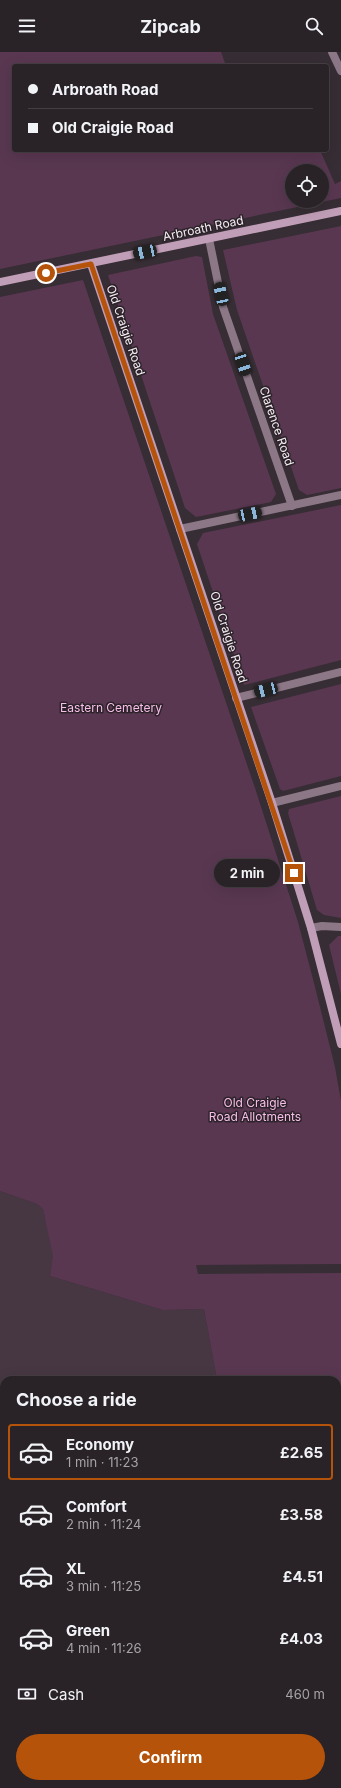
<!DOCTYPE html>
<meta charset="utf-8">
<style>
body{margin:0;font-family:Inter,sans-serif;background:#312a2f;color:#f1f3f6;height:100vh;display:flex;flex-direction:column;font-size:15px;white-space:nowrap}
*{box-sizing:border-box;margin:0}
p{font-size:13px;color:#a5a4a7}
.icon{flex:none;width:22px;height:22px;fill:none;stroke:currentColor;stroke-width:2;stroke-linecap:round;stroke-linejoin:round}
.map{position:relative;flex:1;overflow:hidden}
.drawer{position:absolute;left:0px;top:1324px;width:341px;height:412px;display:flex;flex-direction:column;background:#292227;border-radius:12px 12px 0 0;box-shadow:0 4px 16px #0002,0 0 0 1px #453f44}
.drawer>*{flex:none}
.hud{position:absolute;left:12px;top:12px;width:317px;height:88px;border-radius:4px;box-shadow:0 4px 16px #0002,0 0 0 1px #453f44;display:grid;align-content:center;height:88px;padding:0 16px;background:#292227}
.fabs{position:absolute;left:285px;top:112px;display:grid;gap:8px}
.fabs a{display:grid;place-items:center;width:44px;height:44px;border-radius:50%;background:#292227;box-shadow:0 4px 16px #0002,0 0 0 1px #453f44;font-size:20px}
.end{position:absolute;width:18px;height:18px;margin:-9px;border:5px solid #b45309;background:#fff;box-shadow:0 0 0 2px #fff}
.from{border-radius:50%}
.bubble{position:absolute;height:28px;border-radius:14px;background:#292227;box-shadow:0 4px 16px #0002,0 0 0 1px #453f44;font-size:13px;font-weight:700;line-height:28px;text-align:center}
.car{position:absolute;width:12px;height:24px;margin:-12px -6px;border-radius:5px;box-shadow:0 0 3px 1px #0007;background:linear-gradient(#222 24%,#8ab4d8 0 40%,#222 0 76%,#8ab4d8 0 86%,#222 0)}
.hud b{display:flex;align-items:center;gap:14px;height:38px;font-size:15px}
.hud b+b{border-top:1px solid #453f44}
.hud i{width:10px;height:10px;background:#f1f3f6}
ul{padding:0;list-style:none}
li{display:flex;align-items:center;gap:12px;height:56px;margin:0 8px 6px;padding:0 8px;border:2px solid transparent;border-radius:4px}
li div{flex:1}
li b{display:block;font-size:15px}
li em{font-style:normal;font-weight:700}
li.on{border-color:#b45309}
li>.icon{width:36px;height:36px;stroke-width:1.5}
h2{padding:0 16px;font-size:18px;line-height:48px}
.pay{display:flex;align-items:center;gap:10px;height:44px;padding:0 16px;font-size:15px}
.pay p{margin-inline-start:auto}
.button{display:flex;gap:8px;margin-top:auto;padding:8px 16px}
.button a{flex:1;height:46px;border-radius:24px;background:#b45309;color:#fff;font-size:16px;font-weight:700;line-height:46px;text-align:center}
header{display:flex;justify-content:space-between;align-items:center;height:52px;padding:0 16px;background:#292227;font-size:18px;font-weight:700}
.map>svg:first-child{display:block}
.built{fill:#463742}
.green{fill:#593751;fill-rule:evenodd}
.lines{fill:none;stroke-linecap:round;stroke-linejoin:round}
.street{stroke:#8c7787;stroke-width:8}
.secondary{stroke:#c19eb7;stroke-width:8}
.highway{stroke:#f9e4f3;stroke-width:12}
.route{stroke:#b45309;stroke-width:5}
.labels{text-anchor:middle;dominant-baseline:central;stroke-width:3;stroke-linejoin:round;paint-order:stroke}
.street-label{font-size:12px;fill:#f3ecf1;stroke:#2d232a}
.park-label{font-size:12px;fill:#f8bee9;stroke:#2d232a}
</style>
<header><svg class="icon" aria-label="menu" viewBox="0 0 24 24"><path d="M4 6h16M4 12h16M4 18h16"/></svg>Zipcab<svg class="icon" aria-label="search" viewBox="0 0 24 24"><circle cx="10" cy="10" r="6"/><path d="M15 15l6 6"/></svg></header>
<div class="map">
<svg width="341" height="1736" viewBox="0 0 341 1736">
<rect width="100%" height="100%" fill="#372d34"/>
<g class="built">
<path d="M0,1139L37,1152L43,1157L54,1204L50,1224L163,1258L204,1257L217,1328H4V1331L0,1330Z"/>
<path d="M337,1514L341,1515V1562L337,1565Z"/>
</g>
<g class="green">
<path d="M0,0H221L226,14H14V98H320L335,132L341,129V146L0,217ZM292,119H322V149H292Z"/>
<path d="M341,174V436L307,443L299,438L237,258L223,198Z"/>
<path d="M196,204L202,205L213,262L276,442L271,450L196,465L185,456L108,223Z"/>
<path d="M83,228L256,739L298,870L314,931L335,1015L341,1049V1212L196,1213L198,1222L341,1221V1448L337,1447V1328H217L204,1257L163,1258L50,1224L53,1204L43,1157L37,1152L0,1139V245Z"/>
<path d="M341,453V608L244,633L197,492L203,481Z"/>
<path d="M341,632V724L283,739L280,737L251,655Z"/>
<path d="M341,744V866L324,863L317,858L288,761L289,757Z"/>
<path d="M338,884H341V942L329,893Z"/>
<path d="M337,1708L341,1709V1736H293L292,1732H337Z"/>
<path d="M233,1732H290L277,1736H227Z"/>
</g>
<g class="lines">
<g class="street">
<path d="M332,0L341,19"/>
<path d="M209,187L223,255L292,454"/>
<path d="M180,477L341,443"/>
<path d="M236,646L341,620"/>
<path d="M272,751L341,734"/>
<path d="M311,876L322,874L341,875"/>
<path d="M0,1398L4,1399"/>
<path d="M337,1505L341,1506"/>
<path d="M0,1558L4,1544"/>
<path d="M337,1605L341,1603"/>
<path d="M337,1663L341,1665"/>
<path d="M0,1666L4,1668"/>
<path d="M0,1705L4,1706"/>
<path d="M155,1736L160,1732"/>
</g>
<g class="secondary">
<path d="M91,212L272,751L311,876L341,992"/>
<path d="M0,230L341,159"/>
<path d="M337,1580L341,1578"/>
<path d="M118,1736L124,1732"/>
</g>
<g class="highway">
<path d="M0,1353L4,1354"/>
<path d="M0,1381L4,1382"/>
<path d="M337,1461L341,1462"/>
<path d="M337,1488L341,1489"/>
</g>
</g>
<g class="lines">
<path class="route" d="M46,221L91,212L294,821"/>
</g>
<g class="labels">
<g class="street-label">
<text transform="translate(203 176) rotate(-12)">Arbroath Road</text>
<text transform="translate(126 278) rotate(71)">Old Craigie Road</text>
<text transform="translate(277 374) rotate(71)">Clarence Road</text>
<text transform="translate(229 585) rotate(72)">Old Craigie Road</text>
</g>
<g class="park-label">
<text x="111" y="655">Eastern Cemetery</text>
<text x="255" y="1050">Old Craigie<tspan x="255" dy="14">Road Allotments</tspan></text>
</g>
</g>
</svg>
<div class="fabs">
<a><svg class="icon" aria-label="locate" viewBox="0 0 24 24"><circle cx="12" cy="12" r="6"/><path d="M12 2v4M12 18v4M2 12h4M18 12h4"/></svg></a>
</div>
<i class="end from" style="left:46px;top:221px"></i>
<i class="end" style="left:294px;top:821px"></i>
<div class="bubble" style="left:214px;top:807px;width:66px">2 min</div>
<i class="car" style="left:145px;top:200px;rotate:258deg"></i>
<i class="car" style="left:221px;top:242px;rotate:348deg"></i>
<i class="car" style="left:243px;top:312px;rotate:161deg"></i>
<i class="car" style="left:250px;top:462px;rotate:78deg"></i>
<i class="car" style="left:266px;top:638px;rotate:256deg"></i>
<div class="hud">
<b><i class="from"></i>Arbroath Road</b>
<b><i></i>Old Craigie Road</b>
</div>
<section class="drawer">
<h2>Choose a ride</h2>
<ul>
<li class="on"><svg class="icon" aria-label="car" viewBox="0 0 24 24"><path d="M5 17H2v-5l4-1 3-4h7l3 4 3 1v5h-3M9 17h6M6 11h13"/><circle cx="7" cy="17" r="2"/><circle cx="17" cy="17" r="2"/></svg><div><b>Economy</b><p>1 min · 11:23</p></div><em>£2.65</em></li>
<li><svg class="icon" aria-label="car" viewBox="0 0 24 24"><path d="M5 17H2v-5l4-1 3-4h7l3 4 3 1v5h-3M9 17h6M6 11h13"/><circle cx="7" cy="17" r="2"/><circle cx="17" cy="17" r="2"/></svg><div><b>Comfort</b><p>2 min · 11:24</p></div><em>£3.58</em></li>
<li><svg class="icon" aria-label="car" viewBox="0 0 24 24"><path d="M5 17H2v-5l4-1 3-4h7l3 4 3 1v5h-3M9 17h6M6 11h13"/><circle cx="7" cy="17" r="2"/><circle cx="17" cy="17" r="2"/></svg><div><b>XL</b><p>3 min · 11:25</p></div><em>£4.51</em></li>
<li><svg class="icon" aria-label="car" viewBox="0 0 24 24"><path d="M5 17H2v-5l4-1 3-4h7l3 4 3 1v5h-3M9 17h6M6 11h13"/><circle cx="7" cy="17" r="2"/><circle cx="17" cy="17" r="2"/></svg><div><b>Green</b><p>4 min · 11:26</p></div><em>£4.03</em></li>
</ul>
<div class="pay"><svg class="icon" aria-label="cash" viewBox="0 0 24 24"><path d="M3 7h18v10H3z"/><circle cx="12" cy="12" r="2"/></svg>Cash<p>460 m</p></div>
<div class="button"><a>Confirm</a></div>
</section>
</div>
